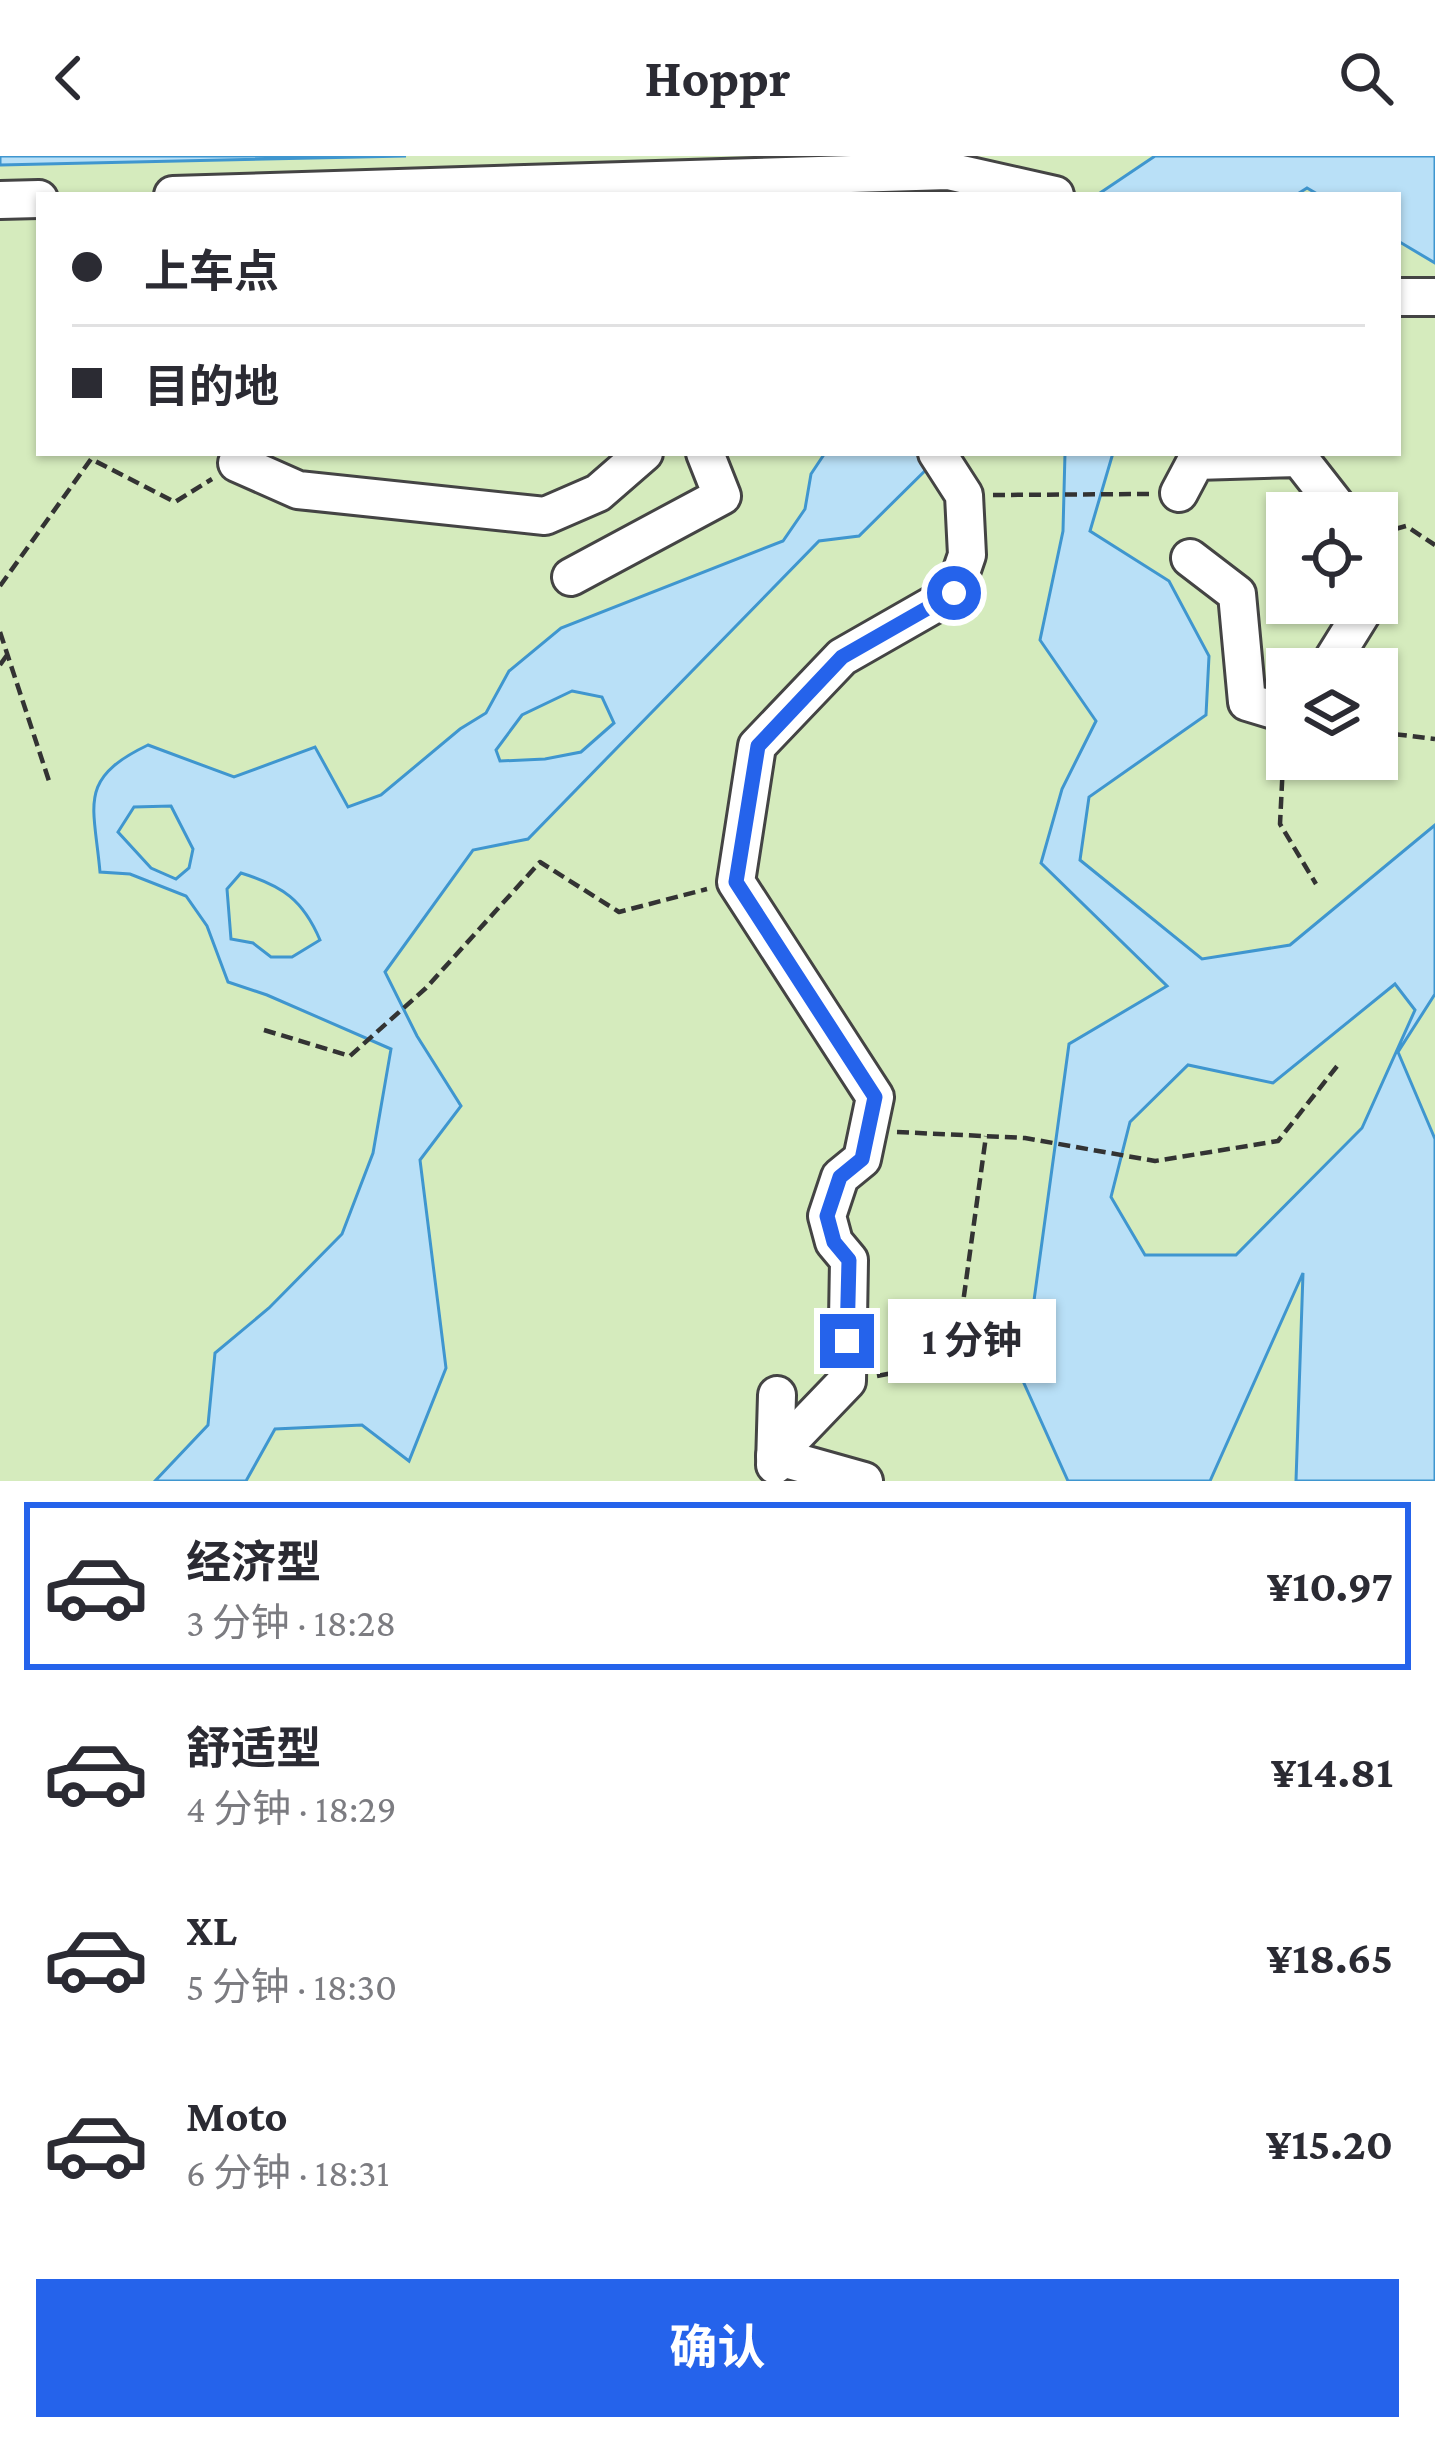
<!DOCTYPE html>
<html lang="zh">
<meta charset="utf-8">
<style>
body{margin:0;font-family:"Crimson Pro","Noto Sans SC",serif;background:#f2f2f3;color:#2b2b33;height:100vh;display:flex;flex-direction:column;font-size:45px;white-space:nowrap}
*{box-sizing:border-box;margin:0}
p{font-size:39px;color:#7c7c81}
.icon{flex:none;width:66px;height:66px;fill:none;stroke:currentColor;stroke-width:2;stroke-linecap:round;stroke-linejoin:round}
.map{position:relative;height:1325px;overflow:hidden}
.side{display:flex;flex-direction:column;background:#fff;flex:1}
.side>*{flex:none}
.top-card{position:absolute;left:36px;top:36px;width:1365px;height:264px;border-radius:0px;box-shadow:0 3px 9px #0004;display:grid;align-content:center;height:264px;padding:0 36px;background:#fff}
.tools{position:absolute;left:1266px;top:336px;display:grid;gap:24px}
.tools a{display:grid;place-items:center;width:132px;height:132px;border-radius:0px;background:#fff;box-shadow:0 3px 9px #0004;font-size:60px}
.end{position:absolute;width:54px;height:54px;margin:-27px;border:15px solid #2563eb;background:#fff;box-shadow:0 0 0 6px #fff}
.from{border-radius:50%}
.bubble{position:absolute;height:84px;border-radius:0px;background:#fff;box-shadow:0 3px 9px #0004;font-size:39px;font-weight:700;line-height:84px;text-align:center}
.top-card b{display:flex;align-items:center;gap:42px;height:114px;font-size:45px}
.top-card b+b{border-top:3px solid #e1e1e2}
.top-card i{width:30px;height:30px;background:#2b2b33}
ul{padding:21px 0 0;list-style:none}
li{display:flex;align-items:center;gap:36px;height:168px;margin:0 24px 18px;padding:0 12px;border:6px solid transparent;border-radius:0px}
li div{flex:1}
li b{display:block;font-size:45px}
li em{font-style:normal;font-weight:700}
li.current{border-color:#2563eb}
li>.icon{width:108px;height:108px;stroke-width:1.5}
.action{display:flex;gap:24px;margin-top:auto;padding:24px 36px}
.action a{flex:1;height:138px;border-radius:0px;background:#2563eb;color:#fff;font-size:48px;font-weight:700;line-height:138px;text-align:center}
header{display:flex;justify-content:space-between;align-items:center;height:156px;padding:0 36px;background:#fff;font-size:54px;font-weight:700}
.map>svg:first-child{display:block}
.green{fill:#d5ebbd;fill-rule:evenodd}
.water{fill:#b9e0f7;stroke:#3f96cf;stroke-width:3;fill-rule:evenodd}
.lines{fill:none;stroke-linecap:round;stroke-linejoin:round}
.minor-casing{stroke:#444;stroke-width:42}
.path{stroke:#333;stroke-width:4.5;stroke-dasharray:12 6;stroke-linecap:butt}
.minor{stroke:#fff;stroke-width:36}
.route{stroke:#2563eb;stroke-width:15}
</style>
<header><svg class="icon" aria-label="back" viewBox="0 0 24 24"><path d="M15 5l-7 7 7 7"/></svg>Hoppr<svg class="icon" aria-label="search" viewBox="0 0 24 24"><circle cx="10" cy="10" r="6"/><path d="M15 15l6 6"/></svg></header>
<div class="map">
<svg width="1435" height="1325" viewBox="0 0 1435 1325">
<rect width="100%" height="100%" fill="#fffdf5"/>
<path class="green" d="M0,0H1435V1325H0ZM39,39H1398V297H39ZM1287,357H1377V447H1287ZM1287,513H1377V603H1287Z"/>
<g class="water">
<path d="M0,0H406L0,9Z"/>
<path d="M1155,0H1435V107L1398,85V39H1319L1307,32L1296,39H1097Z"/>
<path d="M825,297H943L859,380L819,385L528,683L473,694L385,816L417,880L461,950L420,1004L446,1212L409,1305L362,1269L275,1273L246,1325H155L208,1269L215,1197L269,1152L342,1078L373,997L391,893L267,839L228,826L207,770L186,740L130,718L100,716C94,648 77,623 148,589L234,621L315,591L348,651L381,639L460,573L486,557L509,515L561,472L783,385L805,353L811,318ZM572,535L602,541L614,567L581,596L545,603L500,605L496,594L522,559ZM171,650L193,693L189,712L176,723L151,712L118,676L134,651ZM241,717C283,730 303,744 320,784L292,801H271L253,787L231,783L227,733Z"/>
<path d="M1065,297H1113L1090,375L1169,425L1209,500L1206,559L1089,641L1080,704L1202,803L1290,789L1435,669V838L1398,896L1435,983V1325H1296L1303,1117L1210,1325H1068L1023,1225L1069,888L1167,830L1041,707L1062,633L1096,565L1040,484L1063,375ZM1395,828L1415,854L1362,972L1236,1099H1145L1111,1041L1130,966L1188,909L1273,927Z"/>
</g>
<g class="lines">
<g class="minor-casing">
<g id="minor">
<path d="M173,39L948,15L1055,39"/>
<path d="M0,44L39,43"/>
<path d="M1398,141H1435"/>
<path d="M237,307L298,334L545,360L598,337L644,297"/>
<path d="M1179,337L1196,305L1299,302L1342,357"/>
<path d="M1190,402L1237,438L1247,546L1287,558"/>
<path d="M571,421L722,340L705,297"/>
<path d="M1327,513L1368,447"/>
<path d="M775,1309L777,1239"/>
<path d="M864,1325L775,1300L847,1225L849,1104L834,1086L827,1060L840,1021L862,1003L875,941L736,726L757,590L842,501L954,437L967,399L964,339L937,297"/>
</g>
</g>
<g class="path">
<path d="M993,339L1150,338"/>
<path d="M1377,378L1406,370L1435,389"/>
<path d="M0,430L91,303L175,346L212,323"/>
<path d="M0,476L50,628"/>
<path d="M0,509L7,499"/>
<path d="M1377,576L1435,583"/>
<path d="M1284,587L1280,668L1316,728"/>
<path d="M264,874L350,900L426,832L540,706L619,756L707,733"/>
<path d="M897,976L1025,982L1155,1005L1278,985L1338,909"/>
<path d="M877,1220L955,1205L986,980"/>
</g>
<use href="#minor" class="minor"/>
</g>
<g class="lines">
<path class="route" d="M847,1185L849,1104L834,1086L827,1060L840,1021L862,1003L875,941L736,726L758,590L842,501L954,437"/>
</g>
</svg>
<div class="tools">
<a><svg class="icon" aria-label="locate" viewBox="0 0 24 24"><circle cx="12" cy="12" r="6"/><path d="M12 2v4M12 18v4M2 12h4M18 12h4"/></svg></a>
<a><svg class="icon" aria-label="layers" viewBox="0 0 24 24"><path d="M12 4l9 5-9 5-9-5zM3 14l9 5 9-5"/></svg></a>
</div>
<i class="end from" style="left:954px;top:437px"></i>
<i class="end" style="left:847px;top:1185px"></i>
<div class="bubble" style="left:888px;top:1143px;width:168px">1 分钟</div>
<div class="top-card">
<b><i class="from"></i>上车点</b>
<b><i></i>目的地</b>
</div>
</div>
<section class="side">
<ul>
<li class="current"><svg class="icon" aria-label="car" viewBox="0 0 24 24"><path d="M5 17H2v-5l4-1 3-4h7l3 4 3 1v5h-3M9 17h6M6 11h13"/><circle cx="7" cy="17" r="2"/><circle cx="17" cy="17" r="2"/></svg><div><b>经济型</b><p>3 分钟 · 18:28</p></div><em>¥10.97</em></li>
<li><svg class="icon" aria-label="car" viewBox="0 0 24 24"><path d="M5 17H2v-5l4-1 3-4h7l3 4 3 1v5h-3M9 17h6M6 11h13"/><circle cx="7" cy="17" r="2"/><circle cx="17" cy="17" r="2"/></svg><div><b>舒适型</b><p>4 分钟 · 18:29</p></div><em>¥14.81</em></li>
<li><svg class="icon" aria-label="car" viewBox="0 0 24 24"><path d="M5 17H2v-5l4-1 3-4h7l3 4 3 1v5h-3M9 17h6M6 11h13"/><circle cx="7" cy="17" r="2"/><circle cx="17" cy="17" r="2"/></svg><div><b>XL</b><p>5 分钟 · 18:30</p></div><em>¥18.65</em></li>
<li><svg class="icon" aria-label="car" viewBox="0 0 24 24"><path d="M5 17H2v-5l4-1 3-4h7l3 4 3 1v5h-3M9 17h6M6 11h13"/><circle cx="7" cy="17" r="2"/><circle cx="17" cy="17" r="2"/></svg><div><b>Moto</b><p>6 分钟 · 18:31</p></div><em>¥15.20</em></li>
</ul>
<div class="action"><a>确认</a></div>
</section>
